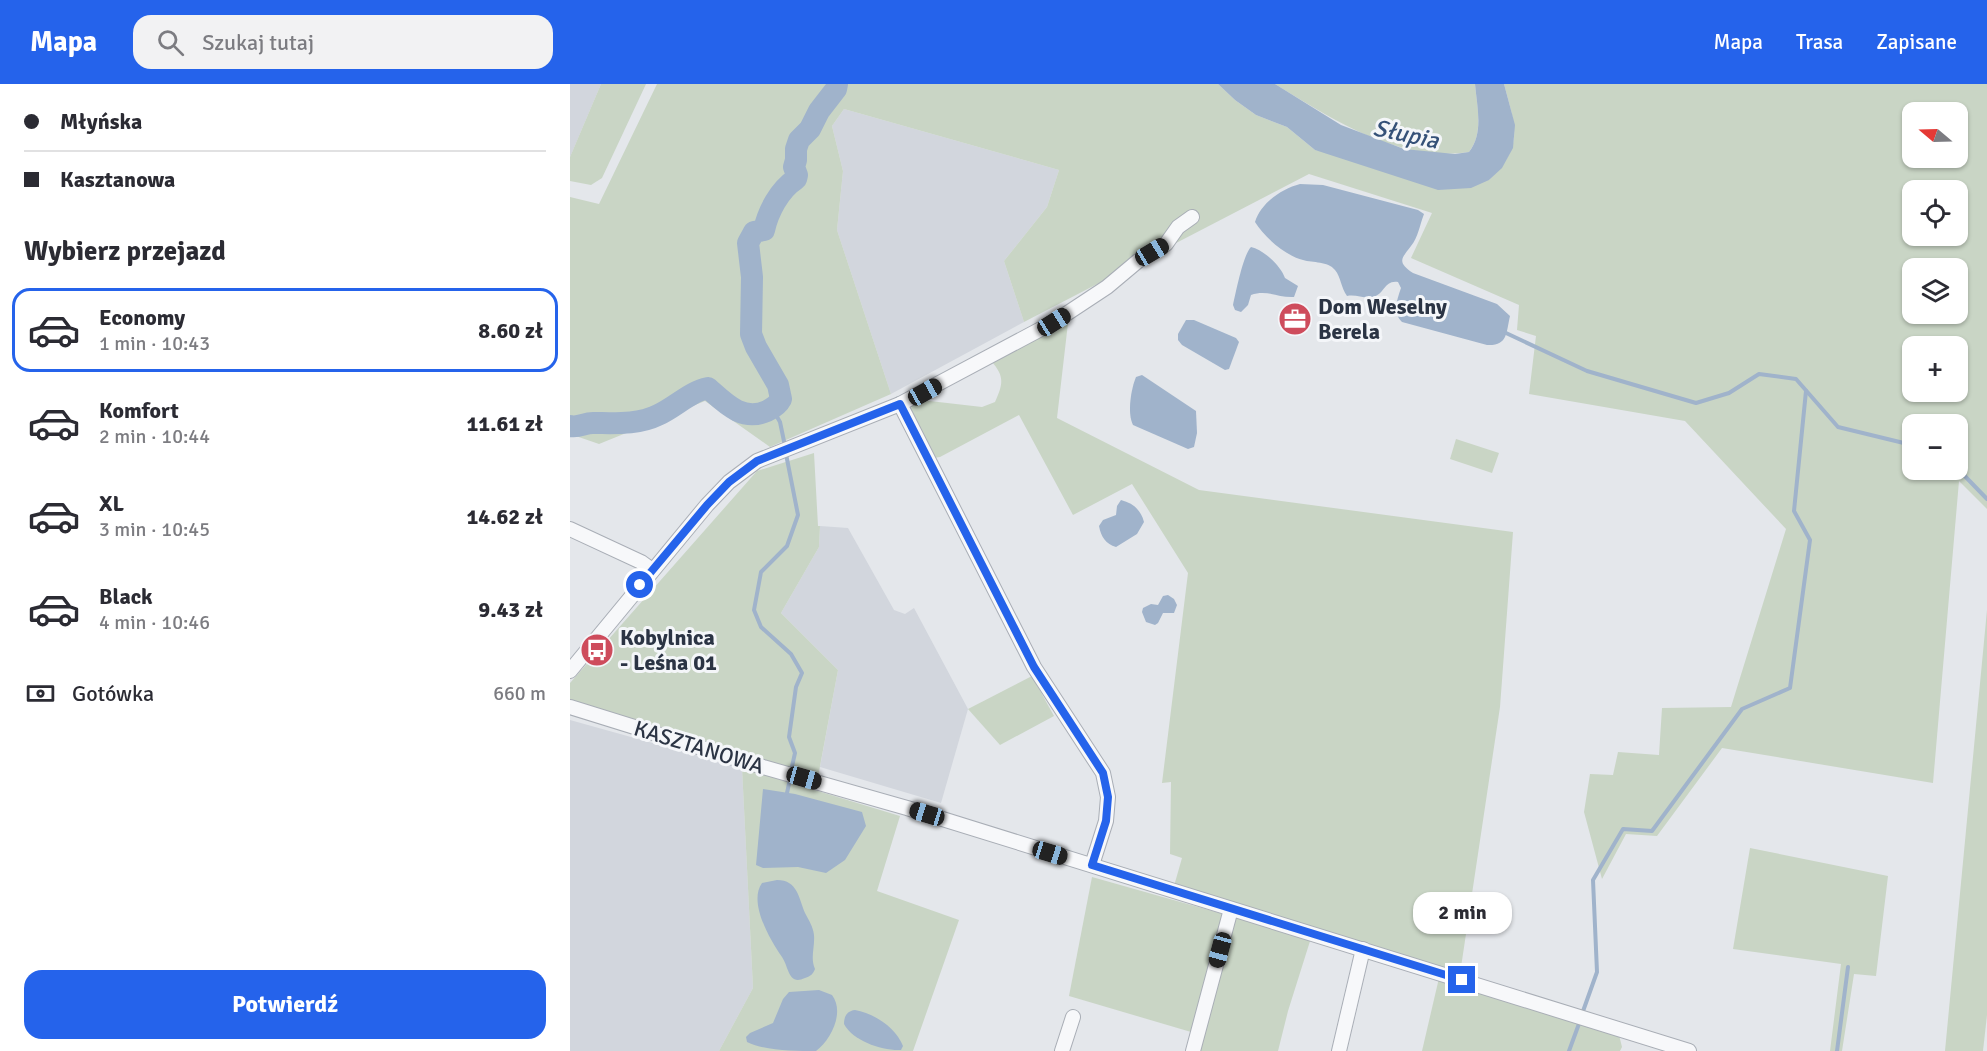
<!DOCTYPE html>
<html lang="pl">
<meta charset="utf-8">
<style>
body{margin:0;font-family:Signika,sans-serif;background:#f2f2f3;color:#2b2b33;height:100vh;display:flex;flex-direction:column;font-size:22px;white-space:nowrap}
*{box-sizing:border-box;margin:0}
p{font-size:20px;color:#7c7c81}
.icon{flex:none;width:33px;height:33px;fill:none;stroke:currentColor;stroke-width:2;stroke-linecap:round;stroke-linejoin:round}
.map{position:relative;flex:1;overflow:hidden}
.side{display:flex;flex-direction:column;background:#fff;width:570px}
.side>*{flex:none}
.top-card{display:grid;align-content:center;height:132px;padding:0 24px;background:#fff}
.needle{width:39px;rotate:289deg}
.buttons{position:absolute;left:1332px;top:18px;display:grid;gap:12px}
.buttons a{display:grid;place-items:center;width:66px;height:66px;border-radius:12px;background:#fff;box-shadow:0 2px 4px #0004;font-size:30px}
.end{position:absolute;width:27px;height:27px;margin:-14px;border:8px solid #2563eb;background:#fff;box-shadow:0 0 0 3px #fff}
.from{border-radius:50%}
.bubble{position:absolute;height:42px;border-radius:18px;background:#fff;box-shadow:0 2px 4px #0004;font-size:20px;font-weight:700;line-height:42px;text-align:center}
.car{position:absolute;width:18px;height:36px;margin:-18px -9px;border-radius:8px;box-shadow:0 0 4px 2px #0007;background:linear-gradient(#222 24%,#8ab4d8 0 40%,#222 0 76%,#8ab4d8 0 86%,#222 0)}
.top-card b{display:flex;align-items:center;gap:21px;height:57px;font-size:22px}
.top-card b+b{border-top:2px solid #e1e1e2}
.top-card i{width:15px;height:15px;background:#2b2b33}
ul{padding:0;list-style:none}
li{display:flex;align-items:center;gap:18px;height:84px;margin:0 12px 9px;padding:0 12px;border:3px solid transparent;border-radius:18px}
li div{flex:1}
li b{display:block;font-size:22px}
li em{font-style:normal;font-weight:700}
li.selected{border-color:#2563eb}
li>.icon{width:54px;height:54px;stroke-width:1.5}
h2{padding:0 24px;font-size:27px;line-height:72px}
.pay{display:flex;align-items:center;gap:15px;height:66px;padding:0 24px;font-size:22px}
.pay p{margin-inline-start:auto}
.action{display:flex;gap:12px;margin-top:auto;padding:12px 24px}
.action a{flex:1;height:69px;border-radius:18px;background:#2563eb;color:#fff;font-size:24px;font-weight:700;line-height:69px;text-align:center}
header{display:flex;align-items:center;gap:36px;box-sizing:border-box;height:84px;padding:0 30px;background:#2563eb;color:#fff}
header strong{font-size:28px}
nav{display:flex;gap:33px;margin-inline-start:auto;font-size:21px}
.search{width:420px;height:54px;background:#f2f2f3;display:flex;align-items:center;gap:15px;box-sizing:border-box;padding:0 21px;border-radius:18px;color:#7c7c81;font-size:22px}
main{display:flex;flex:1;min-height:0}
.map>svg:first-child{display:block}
.built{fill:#d2d6dd}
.green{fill:#c9d5c5;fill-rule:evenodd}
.water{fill:#a0b3cb}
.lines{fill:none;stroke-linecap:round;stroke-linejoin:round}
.stream{stroke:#a0b3cb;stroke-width:4}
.river{stroke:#a0b3cb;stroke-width:22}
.minor-casing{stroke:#a9aeb6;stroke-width:16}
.minor{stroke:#f7f8fa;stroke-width:14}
.route{stroke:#2563eb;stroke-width:8}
.labels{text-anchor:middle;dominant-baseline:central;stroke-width:6;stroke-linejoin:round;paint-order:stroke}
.poi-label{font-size:22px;font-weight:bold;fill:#2b3444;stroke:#f4f6f9;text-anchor:start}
.street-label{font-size:22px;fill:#2b3444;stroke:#f4f6f9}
.water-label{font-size:24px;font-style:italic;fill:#355178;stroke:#f4f6f9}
</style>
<header>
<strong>Mapa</strong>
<div class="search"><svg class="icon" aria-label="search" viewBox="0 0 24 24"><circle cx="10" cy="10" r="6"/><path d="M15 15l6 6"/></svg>Szukaj tutaj</div>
<nav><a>Mapa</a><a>Trasa</a><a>Zapisane</a></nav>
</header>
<main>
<section class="side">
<div class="top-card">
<b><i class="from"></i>Młyńska</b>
<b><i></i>Kasztanowa</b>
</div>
<h2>Wybierz przejazd</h2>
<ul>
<li class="selected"><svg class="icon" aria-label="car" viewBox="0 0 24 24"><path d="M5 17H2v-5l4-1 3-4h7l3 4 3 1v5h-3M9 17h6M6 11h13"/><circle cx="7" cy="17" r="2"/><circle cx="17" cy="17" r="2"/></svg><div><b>Economy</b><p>1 min · 10:43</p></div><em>8.60 zł</em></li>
<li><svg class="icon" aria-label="car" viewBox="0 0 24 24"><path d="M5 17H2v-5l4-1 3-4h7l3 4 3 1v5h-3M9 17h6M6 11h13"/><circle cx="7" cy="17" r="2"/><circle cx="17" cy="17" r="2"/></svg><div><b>Komfort</b><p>2 min · 10:44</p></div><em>11.61 zł</em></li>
<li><svg class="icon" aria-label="car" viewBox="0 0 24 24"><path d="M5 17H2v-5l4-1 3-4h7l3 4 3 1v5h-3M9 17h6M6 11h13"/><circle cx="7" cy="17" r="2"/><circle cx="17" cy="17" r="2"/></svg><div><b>XL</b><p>3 min · 10:45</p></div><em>14.62 zł</em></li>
<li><svg class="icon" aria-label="car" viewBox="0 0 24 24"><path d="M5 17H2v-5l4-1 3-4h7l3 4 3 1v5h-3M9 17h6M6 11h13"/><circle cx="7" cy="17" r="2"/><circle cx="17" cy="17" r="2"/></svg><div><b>Black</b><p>4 min · 10:46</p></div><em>9.43 zł</em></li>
</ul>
<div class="pay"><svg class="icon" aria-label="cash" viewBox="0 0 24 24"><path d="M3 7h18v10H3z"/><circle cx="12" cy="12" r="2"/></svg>Gotówka<p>660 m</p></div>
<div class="action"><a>Potwierdź</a></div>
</section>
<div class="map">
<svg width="1417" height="967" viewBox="0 0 1417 967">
<rect width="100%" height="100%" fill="#e4e7eb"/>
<g class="built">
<path d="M0,0H31L0,73Z"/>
<path d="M274,25L489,86L477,123L434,177L454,238L321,310L267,146L273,87L262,42Z"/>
<path d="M250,442L278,444L324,526L335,530L344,524L398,625L371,719L250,683L268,586L211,529L249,463Z"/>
<path d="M0,636L172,684L183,904L149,967H0Z"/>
</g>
<g class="green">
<path d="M31,0H76L32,94L21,101L0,97V73Z"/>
<path d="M87,0H648L665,16L686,31L717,43L745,66L919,96C955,62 945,42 934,0H1417V425L1389,397L1363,699L1152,664L1087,752L1056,750L1032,795L1014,728L1020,690L1043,691L1048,668L1089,671L1092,624L1161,623L1216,445L1115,337L959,310L966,252L947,246L949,221L841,174L862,129L739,90L454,238L434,177L477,123L489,86L274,25L262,42L273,87L267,146L321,310L200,363L135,317L29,360L0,350V113L29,120ZM1342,28H1388V74H1342ZM1342,106H1388V152H1342ZM1342,184H1388V230H1342ZM1342,262H1388V308H1342ZM1342,340H1388V386H1342Z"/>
<path d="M705,0H905C907,23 914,49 899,68C828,79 762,35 705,0Z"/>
<path d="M498,239L487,334L629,406L943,448L930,623L890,890L604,802L612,774L600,770L601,698L592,699L618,489L562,400L503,431L449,331L370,373L364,374L340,328L342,321L351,316L412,323L425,318C433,300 435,292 421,277Z"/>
<path d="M886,355L929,369L922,389L880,375Z"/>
<path d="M244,369L248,442H250L249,463L211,529L268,586L248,693L0,617V599L187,387Z"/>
<path d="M1417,526V931L1413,967H1375Z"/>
<path d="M462,592L484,632L430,661L398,625Z"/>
<path d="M172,684L330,732L307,807L389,836L343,967H149L183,904Z"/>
<path d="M1180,764L1318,792L1306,892L1284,890L1272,967H1260L1271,880L1163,865Z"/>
<path d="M522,793L653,830L621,948L499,912Z"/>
<path d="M665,833L741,854L718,927L708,967H628Z"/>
<path d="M869,894L1049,951L1052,963L1050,967H852Z"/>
</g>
<g class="water">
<path d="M648,0H705L771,41L834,65L885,70L899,68C914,49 907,23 905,0H934L945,41L943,64L932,84L919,96L901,104L868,106L745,66L717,43L686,31L665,16Z"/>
<path d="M730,100L753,101L848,126L854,130C850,140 848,154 841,162C831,175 827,178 843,189L927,220L940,232C936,249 938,262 917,261L832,238C822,228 827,216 831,204L828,198C814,196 815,210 803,213C794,215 786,210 777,212C771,204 771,193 765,186C758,177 743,179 733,176C716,172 694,153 685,138C691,119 711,105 730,100Z"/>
<path d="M681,163C694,166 711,182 715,194L728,202L724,213C708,214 697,205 681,211L678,221L671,228L665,226L663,221C666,208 673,171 681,163Z"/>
<path d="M616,236H624L666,254L669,258L659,285L655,286L612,261L608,256V250Z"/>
<path d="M572,291L626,327L627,349L624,363L618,365L563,341C557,329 561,305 566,293Z"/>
<path d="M551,416C563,419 571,426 574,438L567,450L546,463C536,460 531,453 529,442L533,436L546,431L547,422Z"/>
<path d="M598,511L604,515L607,521L604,529H593L588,539L585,541L576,538L572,528L573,524L581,520L588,521L593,512Z"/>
<path d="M193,705L225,710L292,728L296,742L275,776L256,789L228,783L193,784L186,781Z"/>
<path d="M207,796C228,796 229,815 235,829C239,837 243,842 244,851C245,863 240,874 245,885C243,890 241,892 235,894C218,902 219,883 212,873C200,856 178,818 192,799Z"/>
<path d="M249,906L262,911C275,928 261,956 246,967C224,967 196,967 177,958L176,953L180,949L203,939L213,915L219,908Z"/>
<path d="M285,926C304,929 326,944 333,962L331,966C312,967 283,957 274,940C274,932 277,927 285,926Z"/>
</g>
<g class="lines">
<g class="stream">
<path d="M936,249L1017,287L1126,319L1159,309L1189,290L1226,295L1268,343L1342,361"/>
<path d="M202,324L210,338L215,362"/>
<path d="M216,370L228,431L217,462L191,488L184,526L191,543L221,570L232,589L226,603L219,653L225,669L221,687"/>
<path d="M1388,385L1417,415"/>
<path d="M217,709L220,695"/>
<path d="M1012,930L1027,888L1023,796L1053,745L1082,747L1172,625L1220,604L1240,456L1224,427L1236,307"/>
<path d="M999,967L1010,937"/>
<path d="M1267,967L1278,883"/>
</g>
<path class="river" d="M0,342C9,344 14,339 23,339C44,339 68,341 88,331C104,324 121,307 138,304C155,319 172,338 197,327C203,324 208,321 211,315L208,301L186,263L181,250L182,193L178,159L184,148L194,146C198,128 209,106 226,95L227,91L224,83L226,76V65L229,56L240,45L249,27L266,5L267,0"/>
<g class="minor-casing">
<g id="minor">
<path d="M330,320L464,583L533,689L538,713L536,737L522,781"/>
<path d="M0,445L71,478L82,486"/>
<path d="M0,587L137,421L159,398L187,377L330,320L484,238L537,203L568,177L596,160L608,143L622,133"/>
<path d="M0,623L193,683L337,724L1119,967"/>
<path d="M492,967L503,933"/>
<path d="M623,967L661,825"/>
<path d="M769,967L793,865"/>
</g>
</g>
<use href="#minor" class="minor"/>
</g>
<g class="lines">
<path class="route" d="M70,501L137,421L159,398L187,377L330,320L464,583L533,689L538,713L536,737L522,781L892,896"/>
</g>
<defs>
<g id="office-disc" transform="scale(1.725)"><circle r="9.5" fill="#ce4c5c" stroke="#f4f6f9"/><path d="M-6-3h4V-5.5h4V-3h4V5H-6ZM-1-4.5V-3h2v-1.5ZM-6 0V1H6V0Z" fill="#fff"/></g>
<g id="bus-disc" transform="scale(1.725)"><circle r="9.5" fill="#ce4c5c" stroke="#f4f6f9"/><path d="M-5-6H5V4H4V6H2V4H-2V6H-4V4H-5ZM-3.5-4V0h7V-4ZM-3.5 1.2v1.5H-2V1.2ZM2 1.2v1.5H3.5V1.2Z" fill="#fff"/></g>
</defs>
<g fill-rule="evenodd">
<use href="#office-disc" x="725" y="235"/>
<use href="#bus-disc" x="27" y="566"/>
</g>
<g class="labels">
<g class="poi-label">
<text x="748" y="222">Dom Weselny<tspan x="748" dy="25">Berela</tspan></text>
<text x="50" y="553">Kobylnica<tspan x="50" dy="25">- Leśna 01</tspan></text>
</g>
<g class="street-label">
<text transform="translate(129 663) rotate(17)">KASZTANOWA</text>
</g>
<g class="water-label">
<text transform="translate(836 50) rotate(12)">Słupia</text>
</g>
</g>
</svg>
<div class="buttons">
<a><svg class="needle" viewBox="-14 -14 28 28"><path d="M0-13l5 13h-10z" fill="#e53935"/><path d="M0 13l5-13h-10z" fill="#7c7c81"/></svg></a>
<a><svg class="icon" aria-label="locate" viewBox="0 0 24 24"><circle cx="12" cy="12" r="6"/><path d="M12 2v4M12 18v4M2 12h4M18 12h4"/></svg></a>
<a><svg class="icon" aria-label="layers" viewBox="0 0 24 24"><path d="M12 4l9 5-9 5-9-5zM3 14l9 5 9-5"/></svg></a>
<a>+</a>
<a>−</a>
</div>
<i class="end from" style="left:70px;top:501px"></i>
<i class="end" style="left:892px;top:896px"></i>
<div class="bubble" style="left:843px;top:808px;width:99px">2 min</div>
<i class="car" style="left:582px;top:168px;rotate:59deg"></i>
<i class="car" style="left:484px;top:238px;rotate:58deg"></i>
<i class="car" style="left:355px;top:308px;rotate:61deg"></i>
<i class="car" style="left:234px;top:694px;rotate:106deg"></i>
<i class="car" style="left:357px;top:730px;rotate:287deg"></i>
<i class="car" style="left:480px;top:769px;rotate:107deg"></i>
<i class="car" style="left:650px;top:866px;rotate:195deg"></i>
</div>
</main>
